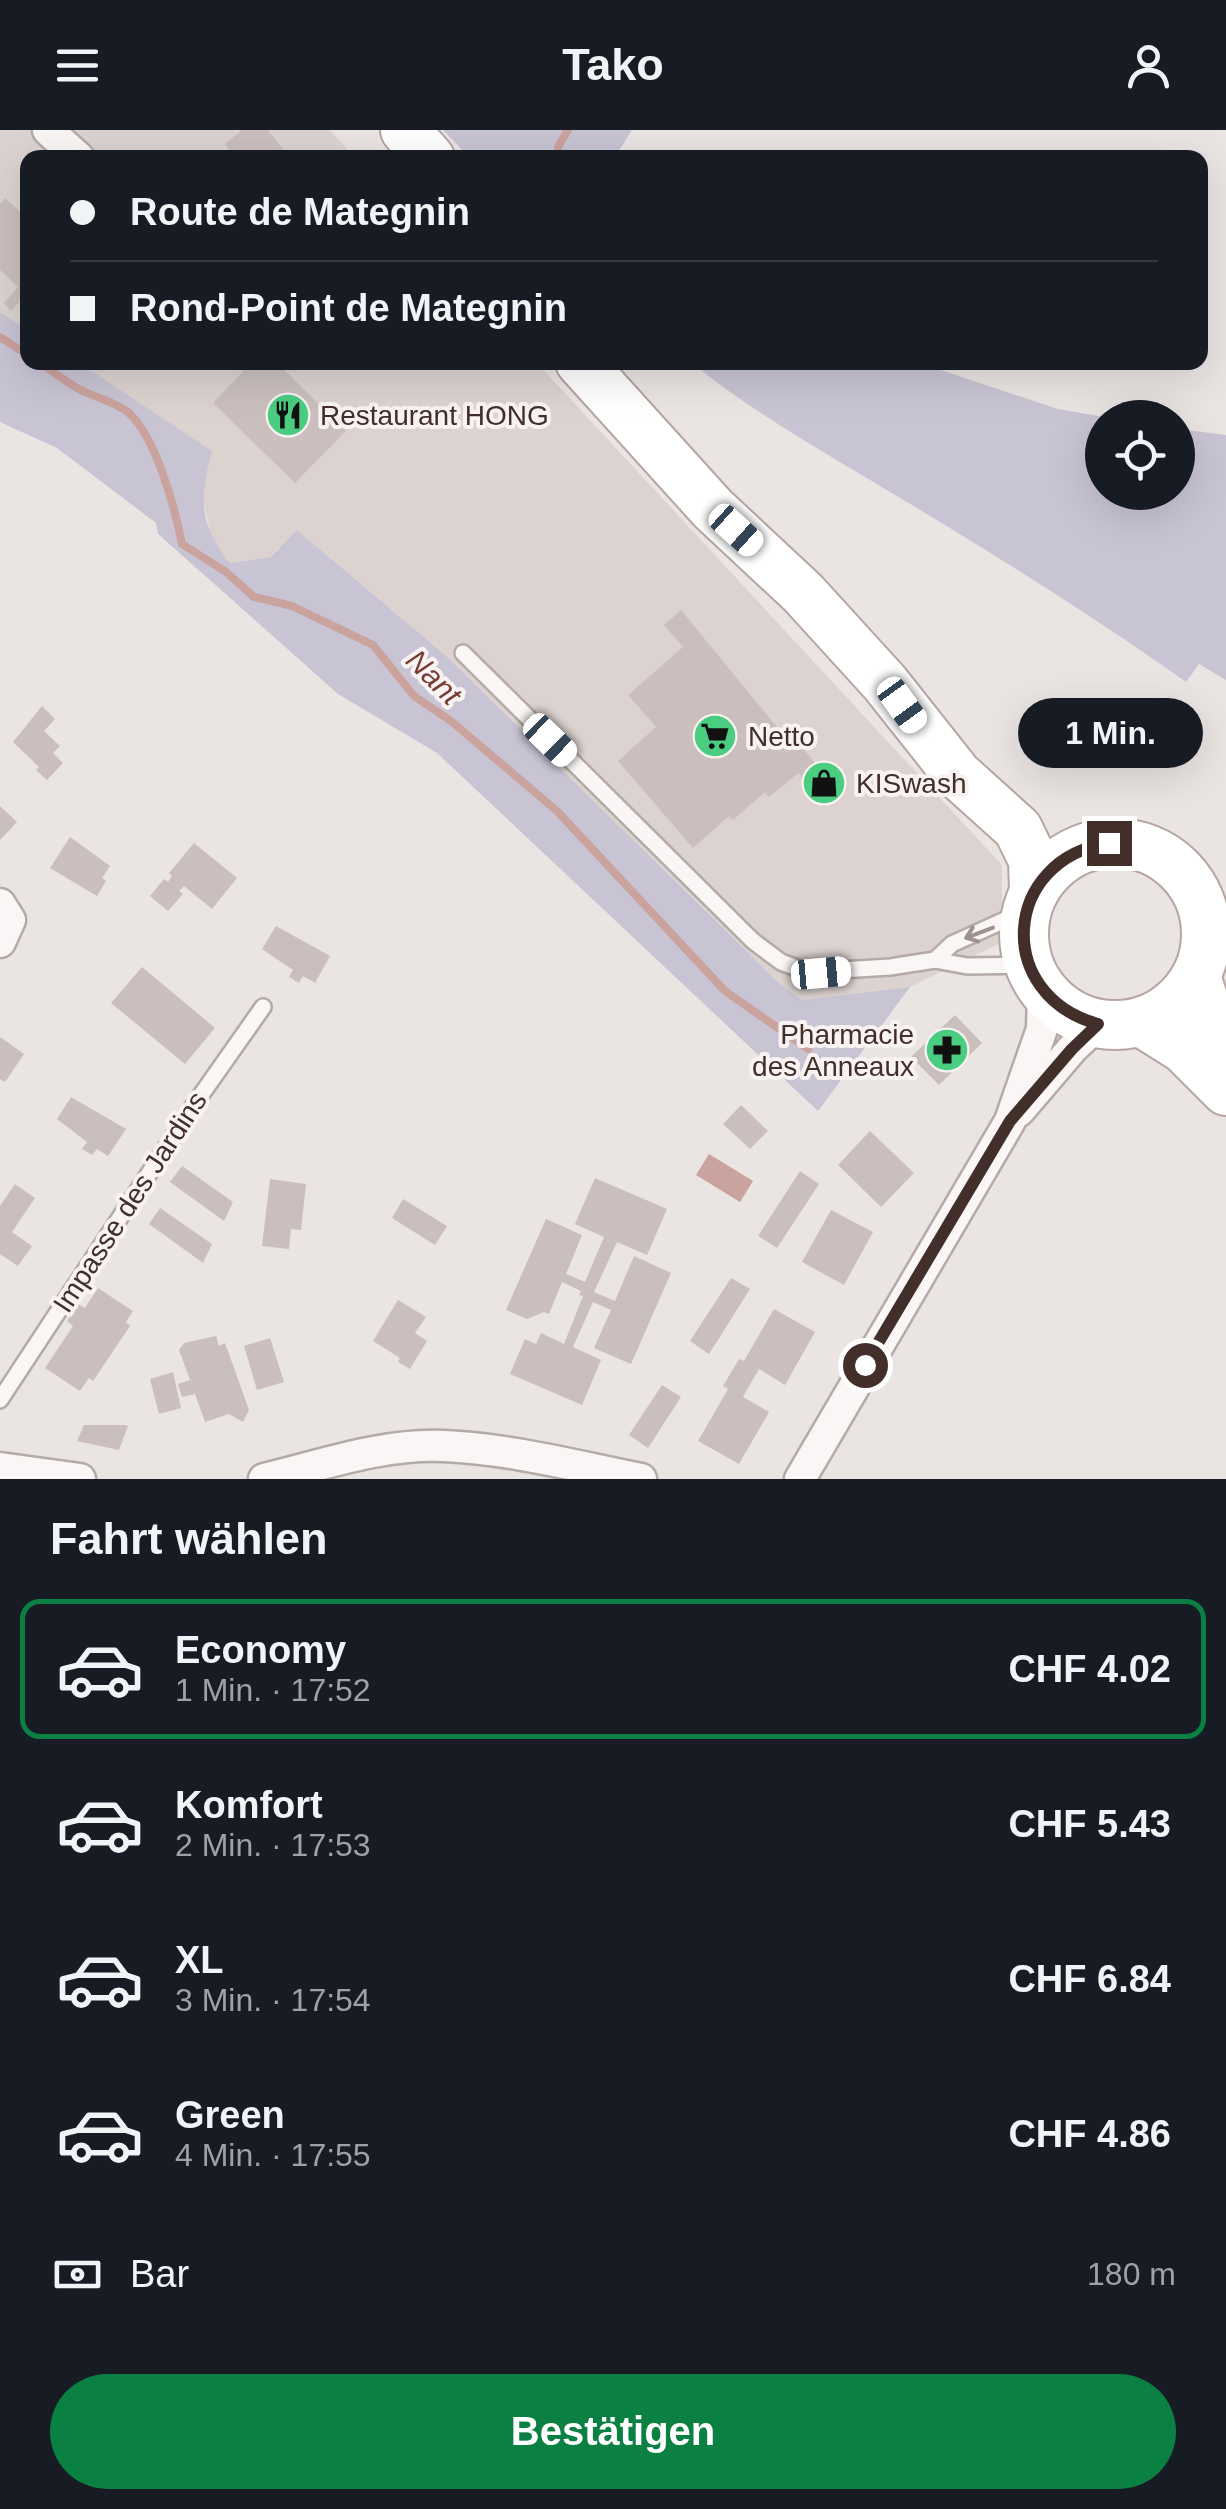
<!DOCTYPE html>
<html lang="de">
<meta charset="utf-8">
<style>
body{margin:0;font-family:Arial,sans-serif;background:#20242c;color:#f1f3f6;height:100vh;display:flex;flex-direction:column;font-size:38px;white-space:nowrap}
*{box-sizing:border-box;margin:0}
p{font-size:32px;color:#9ea1a6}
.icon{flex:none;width:55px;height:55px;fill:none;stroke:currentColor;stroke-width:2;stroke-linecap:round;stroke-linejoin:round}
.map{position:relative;height:1349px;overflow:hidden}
.panel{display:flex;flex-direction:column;background:#171b24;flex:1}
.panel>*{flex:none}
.banner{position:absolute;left:20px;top:20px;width:1188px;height:220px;border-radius:20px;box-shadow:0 10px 40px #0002;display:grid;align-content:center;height:220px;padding:0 50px;background:#171b24}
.buttons{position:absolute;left:1085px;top:270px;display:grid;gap:20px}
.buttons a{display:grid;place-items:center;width:110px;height:110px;border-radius:50%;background:#171b24;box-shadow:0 10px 40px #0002;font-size:50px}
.end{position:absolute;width:45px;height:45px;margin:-22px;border:12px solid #422f2a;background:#fff;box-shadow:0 0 0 5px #fff}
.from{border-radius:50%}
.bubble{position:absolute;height:70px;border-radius:35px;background:#171b24;box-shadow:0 10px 40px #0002;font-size:32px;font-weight:700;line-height:70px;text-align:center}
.car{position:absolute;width:30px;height:60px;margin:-30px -15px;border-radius:12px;box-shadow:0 0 8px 2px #0007;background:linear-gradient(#fff 24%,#345 0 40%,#fff 0 76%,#345 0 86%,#fff 0)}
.banner b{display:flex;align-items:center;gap:35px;height:95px;font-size:38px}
.banner b+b{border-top:2px solid #363941}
.banner i{width:25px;height:25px;background:#f1f3f6}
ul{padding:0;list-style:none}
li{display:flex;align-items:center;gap:30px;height:140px;margin:0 20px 15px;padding:0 30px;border:5px solid transparent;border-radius:20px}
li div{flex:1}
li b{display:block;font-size:38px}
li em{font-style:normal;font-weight:700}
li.current{border-color:#0b8043}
li>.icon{width:90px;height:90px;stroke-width:1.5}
h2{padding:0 50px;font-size:45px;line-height:120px}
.pay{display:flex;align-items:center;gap:25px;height:110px;padding:0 50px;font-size:38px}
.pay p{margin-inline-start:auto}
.button{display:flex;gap:20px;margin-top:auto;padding:20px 50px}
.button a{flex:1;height:115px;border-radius:60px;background:#0b8043;color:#fff;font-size:40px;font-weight:700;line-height:115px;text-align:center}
header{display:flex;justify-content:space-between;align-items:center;height:130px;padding:0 50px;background:#171b24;font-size:45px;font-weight:700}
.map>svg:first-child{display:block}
.built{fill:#dcd3d0}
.green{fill:#c9c4d4}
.water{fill:#caa29e}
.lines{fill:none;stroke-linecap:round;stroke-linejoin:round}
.stream{stroke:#caa29e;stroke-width:8}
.building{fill:#cabfbd}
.service-casing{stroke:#b4aaa7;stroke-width:20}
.minor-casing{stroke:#b4aaa7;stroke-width:35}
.primary-casing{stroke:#b6a5a2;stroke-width:52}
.service{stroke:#f9f6f5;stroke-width:15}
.minor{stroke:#f9f6f5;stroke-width:30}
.primary{stroke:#fff;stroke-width:48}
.oneway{stroke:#9e9290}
.route{stroke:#422f2a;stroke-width:12}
.labels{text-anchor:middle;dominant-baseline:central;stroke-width:8;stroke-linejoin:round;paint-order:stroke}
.poi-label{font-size:28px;fill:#422f2a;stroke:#f8f3f2;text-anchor:start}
.street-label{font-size:28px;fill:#422f2a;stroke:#f8f3f2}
.water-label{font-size:30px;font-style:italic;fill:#763d35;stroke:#f8f3f2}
</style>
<header><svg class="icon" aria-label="menu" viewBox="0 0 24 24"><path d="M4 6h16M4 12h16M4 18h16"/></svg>Tako<svg class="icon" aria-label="person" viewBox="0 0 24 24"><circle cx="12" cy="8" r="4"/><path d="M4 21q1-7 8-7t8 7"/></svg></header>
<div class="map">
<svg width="1226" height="1349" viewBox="0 0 1226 1349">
<rect width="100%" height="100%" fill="#eae4e2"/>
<g class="built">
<path d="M0,0H330L354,27L28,28L27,199L0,182Z"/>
<path d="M80,233H537L1002,735V812L910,857L802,870L778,852L445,525L297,400L271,427L230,433L212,409L202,364L212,321Z"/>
</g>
<g class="green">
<path d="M443,0H632L615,27L470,28Z"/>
<path d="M0,182L27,199L28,232L80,233L212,321C200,370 198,392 230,433L271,427L297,400L445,525L778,852L802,870L910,857L818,981L437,623L338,564L158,404L156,393L57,318L0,292Z"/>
<path d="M692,233H920L1058,279L1104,287L1102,362H1178V299L1226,305V550L1199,534L1186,552C1092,485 995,425 897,366C827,324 755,284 692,233Z"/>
</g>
<path class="water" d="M709,1024L753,1051L740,1072L696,1045Z"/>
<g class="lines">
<g class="stream">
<path d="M558,28V17L568,0"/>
<path d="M0,207L28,225"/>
<path d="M39,232C52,241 65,251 79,259C94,267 116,272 129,283C156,308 175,378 182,414L226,442L254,467L292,476L373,515L414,566L451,591L557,681L725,861L808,919"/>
</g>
</g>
<g class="building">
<path d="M242,0H268L290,28H235L225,14Z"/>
<path d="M5,68L28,89V153L21,160L26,165L11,181L4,173L18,157L0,140V74Z"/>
<path d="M252,232H276L346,301L295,353L213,273Z"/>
<path d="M681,480L795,619L800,615L821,640L807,652L798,643L769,667L765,662L733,690L729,686L693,718L618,631L656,597L628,565L683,517L664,495Z"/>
<path d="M42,576L55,589L44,601L60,616L53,623L63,633L47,650L36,640L39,637L13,612Z"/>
<path d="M0,676L17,692L0,710Z"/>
<path d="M70,707L110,736L102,748L106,751L97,766L50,738Z"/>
<path d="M194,713L237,748L212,779L184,756L179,761L183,764L168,781L150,766L164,749L168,752L172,746L169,743Z"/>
<path d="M276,796L330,826L315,853L303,846L299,853L289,847L293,840L262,819Z"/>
<path d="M142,837L215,898L185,934L111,873Z"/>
<path d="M955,885L982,913L939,955L911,927Z"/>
<path d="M0,907L24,924L5,952L0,949Z"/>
<path d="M71,967L126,999L108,1026L97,1019L92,1025L82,1019L87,1012L57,989Z"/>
<path d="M741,975L768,1001L750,1019L723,994Z"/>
<path d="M870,1001L914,1043L881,1077L838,1035Z"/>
<path d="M182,1036L233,1072L224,1091L170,1052Z"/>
<path d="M800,1041L819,1054L777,1118L758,1106Z"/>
<path d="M595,1048L667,1079L647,1125L617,1112L594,1162L615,1171L634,1126L671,1143L631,1234L594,1218L611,1180L593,1172L573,1217L601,1230L582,1275L510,1244L525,1209L536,1214L541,1203L564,1214L583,1166L579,1165L581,1161L562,1152L549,1184L544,1182L527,1189L506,1180L546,1089L582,1105L566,1144L585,1152L604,1107L575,1094Z"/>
<path d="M270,1049L306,1054L301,1100L291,1099L289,1119L262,1116Z"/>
<path d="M15,1054L35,1068L12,1102L32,1116L18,1136L0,1124V1076Z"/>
<path d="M403,1069L447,1096L435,1115L392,1088Z"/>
<path d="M160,1078L212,1114L203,1133L149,1094Z"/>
<path d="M831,1080L873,1102L844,1155L802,1132Z"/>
<path d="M731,1148L750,1159L709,1224L690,1211Z"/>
<path d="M98,1158L133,1181L126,1192L130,1196L93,1251L89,1248L80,1261L45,1238L73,1196L67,1191L78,1174L85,1178Z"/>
<path d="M398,1170L426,1187L415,1203L427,1211L410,1239L398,1232L400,1228L373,1211Z"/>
<path d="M774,1179L815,1202L785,1255L759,1239L745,1263L743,1267L769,1282L739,1334L698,1311L728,1259L723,1256L739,1229L744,1231Z"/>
<path d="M216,1206L219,1216L225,1213L249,1280L243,1292L229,1284L205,1292L195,1264L182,1267L178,1254L190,1250L179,1220L184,1213Z"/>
<path d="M270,1208L284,1252L257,1260L244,1216Z"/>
<path d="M173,1242L181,1278L159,1284L150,1249Z"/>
<path d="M662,1255L681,1267L648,1318L629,1305Z"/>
<path d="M84,1295H124L128,1296L119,1320L77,1311Z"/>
</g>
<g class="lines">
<g class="service-casing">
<g id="service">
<path d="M463,523L753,811L781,832L808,842L890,837L935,830L967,836L1029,835"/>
<path d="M935,830L952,814L1027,780"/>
<path d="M0,1270L194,975L263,877"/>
</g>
</g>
<g class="minor-casing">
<g id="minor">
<path d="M48,0L79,28"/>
<path d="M0,774L10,790L0,812"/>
<path d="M1019,981L1072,919L1098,894"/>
<path d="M0,1338L80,1349"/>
<path d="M264,1349C322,1335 384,1313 444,1316C511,1319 576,1336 641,1349"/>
<path d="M800,1349L1010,991L1042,899L1043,860"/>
</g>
</g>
<g class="primary-casing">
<g id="primary">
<path d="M405,0L430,28"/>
<path d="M580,232L713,379L803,463L885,553L957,644L1018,699L1033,730L1034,762"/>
<circle cx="1115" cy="804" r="91"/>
<path d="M1196,846L1208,883L1226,908"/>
<path d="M1141,892L1184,919L1226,961"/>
</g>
</g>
<use href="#service" class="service"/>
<use href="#minor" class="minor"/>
<use href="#primary" class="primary"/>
</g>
<defs><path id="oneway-shaft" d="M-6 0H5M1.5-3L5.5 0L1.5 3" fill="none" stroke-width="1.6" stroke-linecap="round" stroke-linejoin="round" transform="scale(2.5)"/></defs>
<use class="oneway" href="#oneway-shaft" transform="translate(979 803) rotate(159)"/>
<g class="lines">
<path class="route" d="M865,1235L1010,991L1072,919L1098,894C993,865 1002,729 1109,713"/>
</g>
<defs>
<g id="restaurant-disc" transform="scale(2.25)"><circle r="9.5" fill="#4acc81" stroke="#f8f3f2"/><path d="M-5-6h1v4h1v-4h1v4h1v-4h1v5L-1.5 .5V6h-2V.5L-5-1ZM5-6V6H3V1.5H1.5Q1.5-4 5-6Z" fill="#111"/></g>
<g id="supermarket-disc" transform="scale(2.25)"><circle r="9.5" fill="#4acc81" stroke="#f8f3f2"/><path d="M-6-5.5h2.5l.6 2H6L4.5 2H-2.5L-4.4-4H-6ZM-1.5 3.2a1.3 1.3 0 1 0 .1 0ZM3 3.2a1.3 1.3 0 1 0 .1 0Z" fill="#111"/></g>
<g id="shop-disc" transform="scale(2.25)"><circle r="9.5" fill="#4acc81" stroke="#f8f3f2"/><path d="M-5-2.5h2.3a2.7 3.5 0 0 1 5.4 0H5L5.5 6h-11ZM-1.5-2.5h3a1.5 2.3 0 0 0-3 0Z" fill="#111"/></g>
<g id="pharmacy-disc" transform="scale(2.25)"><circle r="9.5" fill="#4acc81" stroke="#f8f3f2"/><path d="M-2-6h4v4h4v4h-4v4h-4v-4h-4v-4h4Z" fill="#111"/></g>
</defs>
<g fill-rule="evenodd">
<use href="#restaurant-disc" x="288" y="285"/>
<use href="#supermarket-disc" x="715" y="606"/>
<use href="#shop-disc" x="824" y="653"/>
<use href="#pharmacy-disc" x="947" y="920"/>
</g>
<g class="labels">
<g class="poi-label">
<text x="320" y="285">Restaurant HONG</text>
<text x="748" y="606">Netto</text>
<text x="856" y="653">KISwash</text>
<text x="914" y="904" text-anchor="end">Pharmacie<tspan x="914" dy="32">des Anneaux</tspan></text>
</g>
<g class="street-label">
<text transform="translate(130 1072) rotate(-57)">Impasse des Jardins</text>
</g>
<g class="water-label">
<text transform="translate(434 547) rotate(45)">Nant</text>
</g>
</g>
</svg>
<div class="buttons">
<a><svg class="icon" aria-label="locate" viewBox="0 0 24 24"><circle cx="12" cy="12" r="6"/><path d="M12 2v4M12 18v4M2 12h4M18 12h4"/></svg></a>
</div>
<i class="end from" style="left:865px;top:1235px"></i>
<i class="end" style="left:1109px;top:713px"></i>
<div class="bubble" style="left:1018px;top:568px;width:185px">1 Min.</div>
<i class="car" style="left:736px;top:400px;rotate:132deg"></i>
<i class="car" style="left:902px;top:575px;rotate:144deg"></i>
<i class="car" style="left:550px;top:610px;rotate:134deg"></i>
<i class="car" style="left:821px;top:843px;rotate:85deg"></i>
<div class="banner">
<b><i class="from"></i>Route de Mategnin</b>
<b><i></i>Rond-Point de Mategnin</b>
</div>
</div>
<section class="panel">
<h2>Fahrt wählen</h2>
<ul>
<li class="current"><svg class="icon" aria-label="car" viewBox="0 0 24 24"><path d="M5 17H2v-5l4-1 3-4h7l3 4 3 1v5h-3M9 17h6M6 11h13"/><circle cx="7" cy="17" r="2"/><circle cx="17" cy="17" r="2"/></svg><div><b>Economy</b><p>1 Min. · 17:52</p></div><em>CHF 4.02</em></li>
<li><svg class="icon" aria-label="car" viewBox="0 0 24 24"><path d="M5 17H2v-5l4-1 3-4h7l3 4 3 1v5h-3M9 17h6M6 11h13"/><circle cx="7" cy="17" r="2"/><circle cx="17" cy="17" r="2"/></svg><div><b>Komfort</b><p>2 Min. · 17:53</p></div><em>CHF 5.43</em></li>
<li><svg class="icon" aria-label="car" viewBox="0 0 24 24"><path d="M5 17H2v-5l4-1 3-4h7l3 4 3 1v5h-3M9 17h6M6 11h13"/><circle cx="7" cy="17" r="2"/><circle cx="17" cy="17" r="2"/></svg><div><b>XL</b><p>3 Min. · 17:54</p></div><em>CHF 6.84</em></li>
<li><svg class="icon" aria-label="car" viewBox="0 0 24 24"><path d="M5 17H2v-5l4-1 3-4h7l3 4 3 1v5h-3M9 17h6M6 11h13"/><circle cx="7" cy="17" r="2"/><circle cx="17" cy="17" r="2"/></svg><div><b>Green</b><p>4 Min. · 17:55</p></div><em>CHF 4.86</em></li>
</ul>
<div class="pay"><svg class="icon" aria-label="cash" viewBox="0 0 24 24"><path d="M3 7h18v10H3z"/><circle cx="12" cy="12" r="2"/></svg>Bar<p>180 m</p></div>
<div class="button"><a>Bestätigen</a></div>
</section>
